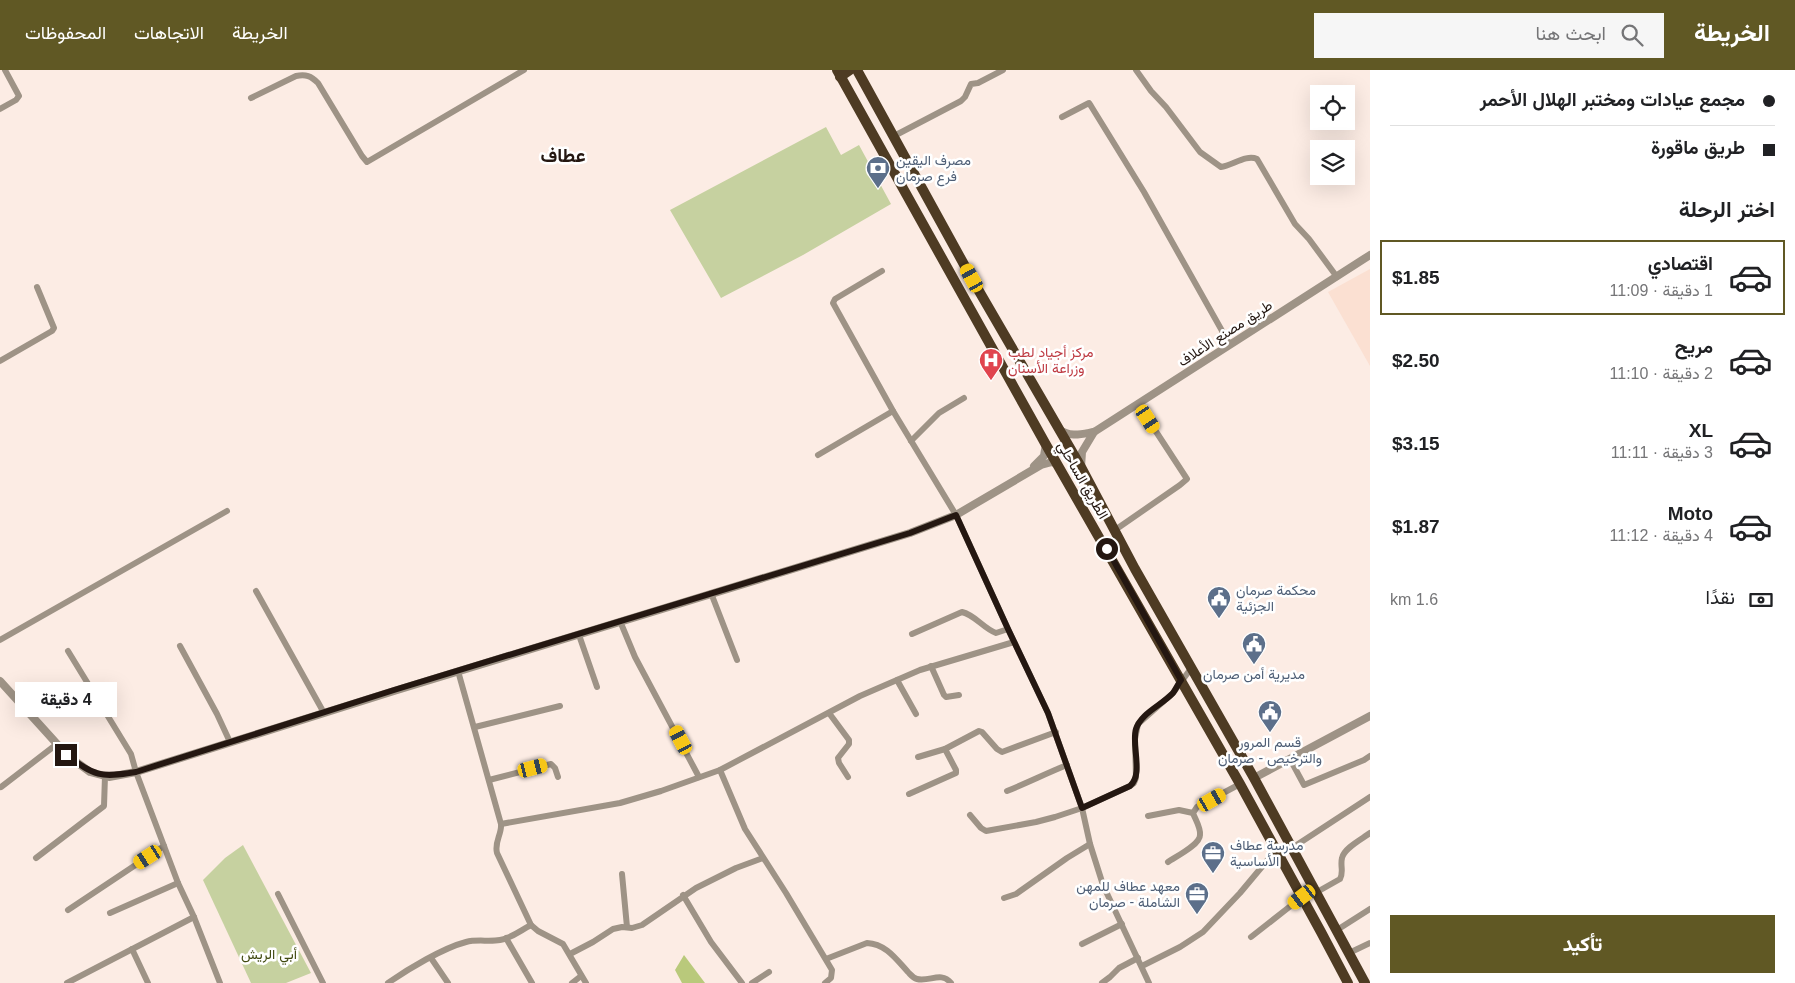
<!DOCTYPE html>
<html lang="ar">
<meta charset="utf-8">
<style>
body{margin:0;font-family:Helvetica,Vazirmatn,sans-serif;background:#f6f6f6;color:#202124;direction:rtl;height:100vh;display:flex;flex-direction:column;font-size:19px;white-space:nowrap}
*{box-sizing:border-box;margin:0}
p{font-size:16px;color:#757577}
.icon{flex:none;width:28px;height:28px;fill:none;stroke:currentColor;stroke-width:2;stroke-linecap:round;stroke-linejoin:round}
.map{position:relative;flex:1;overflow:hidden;direction:ltr}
.side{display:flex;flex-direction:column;background:#fff;width:425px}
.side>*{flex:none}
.hud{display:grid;align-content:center;height:110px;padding:0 20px;background:#fff}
.fabs{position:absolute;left:1310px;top:15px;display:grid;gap:10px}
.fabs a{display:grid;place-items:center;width:45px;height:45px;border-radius:0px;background:#fff;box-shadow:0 5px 20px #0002;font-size:25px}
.end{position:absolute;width:22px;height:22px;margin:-11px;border:6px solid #241711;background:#fff;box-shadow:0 0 0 2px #fff}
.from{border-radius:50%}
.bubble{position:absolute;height:35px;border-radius:0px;background:#fff;box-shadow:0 5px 20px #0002;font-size:16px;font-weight:800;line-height:35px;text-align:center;direction:rtl}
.car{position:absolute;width:15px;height:30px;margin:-15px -8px;border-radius:6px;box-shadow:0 0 4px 1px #0007;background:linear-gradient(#f5c518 24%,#345 0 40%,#f5c518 0 76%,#345 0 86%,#f5c518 0)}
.hud b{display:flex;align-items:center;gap:18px;height:48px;font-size:19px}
.hud b+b{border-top:1px solid #e0e0e0}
.hud i{width:12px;height:12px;background:#202124}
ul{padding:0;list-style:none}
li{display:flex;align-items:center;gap:15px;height:75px;margin:0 10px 8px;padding:0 10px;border:2px solid transparent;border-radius:0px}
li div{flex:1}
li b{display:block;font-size:19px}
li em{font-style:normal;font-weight:800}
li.active{border-color:#605824}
li>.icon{width:45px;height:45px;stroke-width:1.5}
h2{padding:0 20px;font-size:22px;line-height:60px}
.pay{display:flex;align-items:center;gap:12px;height:55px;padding:0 20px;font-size:19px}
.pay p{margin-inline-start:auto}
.cta{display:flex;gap:10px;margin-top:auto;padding:10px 20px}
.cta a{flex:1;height:58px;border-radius:0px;background:#605824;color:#fff;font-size:20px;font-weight:800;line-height:58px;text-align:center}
header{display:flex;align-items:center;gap:30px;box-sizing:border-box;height:70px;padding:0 25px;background:#605824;color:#fff}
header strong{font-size:24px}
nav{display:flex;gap:28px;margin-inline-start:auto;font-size:18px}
.search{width:350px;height:45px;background:#f6f6f6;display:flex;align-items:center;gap:12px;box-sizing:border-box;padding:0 18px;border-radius:0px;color:#757577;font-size:19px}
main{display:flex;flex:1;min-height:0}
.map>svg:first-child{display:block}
.built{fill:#fbe0d2}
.green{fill:#c6d1a0}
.forest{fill:#b9c97b}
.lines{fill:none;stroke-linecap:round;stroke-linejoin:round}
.minor{stroke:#9e9386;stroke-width:6}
.tertiary{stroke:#9e9386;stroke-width:8}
.trunk{stroke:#4e3b23;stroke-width:10}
.route{stroke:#241711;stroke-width:6}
.labels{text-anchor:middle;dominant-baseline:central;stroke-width:5;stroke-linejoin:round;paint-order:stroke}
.service-label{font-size:14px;fill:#4e5e75;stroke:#fff;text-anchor:start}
.street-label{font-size:14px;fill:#241711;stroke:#fff}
.health-label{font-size:14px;fill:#be3a42;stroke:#fff;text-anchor:start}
.park-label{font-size:14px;fill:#40490f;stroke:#fff}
.district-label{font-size:19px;font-weight:bold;fill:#241711;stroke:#fff}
</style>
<header>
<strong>الخريطة</strong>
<div class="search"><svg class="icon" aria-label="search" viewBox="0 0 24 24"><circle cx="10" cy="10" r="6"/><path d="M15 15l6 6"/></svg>ابحث هنا</div>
<nav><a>الخريطة</a><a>الاتجاهات</a><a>المحفوظات</a></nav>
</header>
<main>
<section class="side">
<div class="hud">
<b><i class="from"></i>مجمع عيادات ومختبر الهلال الأحمر</b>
<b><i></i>طريق ماقورة</b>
</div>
<h2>اختر الرحلة</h2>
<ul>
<li class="active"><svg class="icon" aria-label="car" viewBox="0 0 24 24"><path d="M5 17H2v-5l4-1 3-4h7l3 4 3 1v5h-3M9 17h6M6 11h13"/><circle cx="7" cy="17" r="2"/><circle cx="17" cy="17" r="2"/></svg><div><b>اقتصادي</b><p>1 دقيقة · 11:09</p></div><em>$1.85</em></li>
<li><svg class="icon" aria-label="car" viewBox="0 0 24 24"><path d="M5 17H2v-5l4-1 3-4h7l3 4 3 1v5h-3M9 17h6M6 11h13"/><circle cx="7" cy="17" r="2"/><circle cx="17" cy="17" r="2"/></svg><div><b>مريح</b><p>2 دقيقة · 11:10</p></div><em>$2.50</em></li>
<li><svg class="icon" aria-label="car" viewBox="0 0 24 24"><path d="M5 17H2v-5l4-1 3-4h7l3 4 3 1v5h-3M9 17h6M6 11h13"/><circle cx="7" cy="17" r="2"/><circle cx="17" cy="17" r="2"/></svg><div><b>XL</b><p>3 دقيقة · 11:11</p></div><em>$3.15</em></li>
<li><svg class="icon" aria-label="car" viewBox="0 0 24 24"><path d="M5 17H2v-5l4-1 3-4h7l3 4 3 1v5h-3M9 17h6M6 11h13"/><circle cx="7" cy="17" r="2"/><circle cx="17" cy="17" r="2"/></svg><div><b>Moto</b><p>4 دقيقة · 11:12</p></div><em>$1.87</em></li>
</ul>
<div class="pay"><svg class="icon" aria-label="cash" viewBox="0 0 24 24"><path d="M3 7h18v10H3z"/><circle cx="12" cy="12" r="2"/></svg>نقدًا<p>1.6 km</p></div>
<div class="cta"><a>تأكيد</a></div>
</section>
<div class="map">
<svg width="1370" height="913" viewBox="0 0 1370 913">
<rect width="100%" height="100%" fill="#fcece4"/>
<path class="built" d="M1370,199V296L1328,222Z"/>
<g class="green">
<path d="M826,57L841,85L859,75L891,134L803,185L721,228L670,140Z"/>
<path d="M243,775L311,903L286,913H251L203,810L225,788Z"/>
</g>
<path class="forest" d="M684,885L705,913H682L675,900Z"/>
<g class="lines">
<g class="minor">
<path d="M1136,0L1151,21L1166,37L1200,82L1221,97C1232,96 1246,84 1257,89L1295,154L1309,169L1337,207"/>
<path d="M251,28L296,6C306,4 311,6 318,13L362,86L367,92L524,0"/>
<path d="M0,39L16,30L19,26L5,0"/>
<path d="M1062,47L1087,34L1089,33L1091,36L1144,122L1230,275"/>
<path d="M894,66L961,31L965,27L971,14L978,13L1003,0"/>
<path d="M882,201L835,229L833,233L893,341L956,445L1008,559L1048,643L1082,738L1090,774L1103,815L1149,913"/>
<path d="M0,291L52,261L54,258L37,217"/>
<path d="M911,371L939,343L964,328"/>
<path d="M818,385L893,341"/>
<path d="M1115,460L1180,415L1187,409L1138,334"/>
<path d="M256,521L324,643"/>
<path d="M711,523L737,590"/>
<path d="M620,551L635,587L699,707"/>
<path d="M912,564L962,542C975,545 983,558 996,563L1008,559"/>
<path d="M579,565L597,617"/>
<path d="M0,570L227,441"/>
<path d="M180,576L217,644L230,672"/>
<path d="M68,581L131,684L136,702L178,813L194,847L220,913"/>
<path d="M931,596L944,625L946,627L959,625"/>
<path d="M458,601L501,754C502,764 494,772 497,783L531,855L538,861L563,874L586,913"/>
<path d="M897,610L916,644"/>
<path d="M829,643L849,670V674L838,688L839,693L848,707"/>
<path d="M475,657L560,636"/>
<path d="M918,687L945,679L979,661L982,662L997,679L1002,682L1056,662"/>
<path d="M1290,689L1304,715L1364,690L1370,686"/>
<path d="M720,700L745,759L786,823L832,900L831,908L825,913"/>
<path d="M489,710L551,694L555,698L558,707"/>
<path d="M1,717L57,674"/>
<path d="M1007,721C1027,713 1047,703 1067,695"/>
<path d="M909,724L956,703V700L945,679"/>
<path d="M970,745L981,758L986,761L1036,752L1055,747L1082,738L1130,716L1134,713L1136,708L1135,669L1138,654L1173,623L1192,597"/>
<path d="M1148,746L1179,740L1193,743"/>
<path d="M501,754L620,733L661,721L720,700L860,626L920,600L1014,572"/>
<path d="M1292,778L1370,727"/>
<path d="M36,788L104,736L105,706"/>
<path d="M1168,792C1175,787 1200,775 1200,765C1201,758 1195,749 1193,743L1197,737L1240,714"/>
<path d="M622,804L627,857"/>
<path d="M1317,822L1340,809C1344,802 1340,796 1342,788C1344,778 1362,769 1370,763"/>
<path d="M278,824L323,913"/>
<path d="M683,825L711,872L742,913"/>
<path d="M1004,828L1016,824L1067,788L1090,774"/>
<path d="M68,840L164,776"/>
<path d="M110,843L178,813"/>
<path d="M1337,860L1370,839"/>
<path d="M1251,867L1302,827"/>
<path d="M506,868L532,913"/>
<path d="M1082,874L1122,854"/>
<path d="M132,879L148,913"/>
<path d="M1349,883L1370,873"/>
<path d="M570,884L593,872L613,859L622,857L632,858L642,855L696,818L736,798L763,788"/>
<path d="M431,888L448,913"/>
<path d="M826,889L867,873C886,874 896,889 908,902C911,905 913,908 917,909C930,912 941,901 951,913"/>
<path d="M1142,896L1180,877L1203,862L1240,823L1276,780"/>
<path d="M67,913L194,847"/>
<path d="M388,913C408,899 443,878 466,872C477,869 489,872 500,870C512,868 521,860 531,855"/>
<path d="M572,913L581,906"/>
<path d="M752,913L769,902"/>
<path d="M1102,913L1110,907L1119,898L1138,888"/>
</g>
<g class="tertiary">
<path d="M1059,359C1070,368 1082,364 1094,362L1370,185"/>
<path d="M1034,396L1044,386L1046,374"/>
<path d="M1081,397L1082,382L1094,362"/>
<path d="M0,611L67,685L90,702L109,707L136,702L394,621L910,463L956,445L1041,395L1052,392L1057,394"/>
<path d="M1254,708L1370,646"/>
</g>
<g class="trunk">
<path d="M837,0L1045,373L1240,714L1321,862L1348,913"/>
<path d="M857,0L972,209L1081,397L1135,499L1254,708L1365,913"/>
<path d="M840,7L850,0"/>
</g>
</g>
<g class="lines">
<path class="route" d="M66,685C96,706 99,708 136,702L394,620L910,463L956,445L1008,559L1048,643L1082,738L1130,716C1144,704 1131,675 1136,659C1141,643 1162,635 1173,623C1176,619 1178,614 1181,610L1107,479"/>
</g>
<defs>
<g id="bank-pin" transform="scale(1.25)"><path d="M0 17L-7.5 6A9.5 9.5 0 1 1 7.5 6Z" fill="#5c6f8a" stroke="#fff"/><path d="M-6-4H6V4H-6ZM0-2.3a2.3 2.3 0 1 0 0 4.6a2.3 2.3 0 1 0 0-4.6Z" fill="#fff"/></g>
<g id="hospital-pin" transform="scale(1.25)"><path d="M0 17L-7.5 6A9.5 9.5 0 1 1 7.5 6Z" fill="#e0444e" stroke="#fff"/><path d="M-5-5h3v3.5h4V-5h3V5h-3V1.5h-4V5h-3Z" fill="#fff"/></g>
<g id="civic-pin" transform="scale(1.25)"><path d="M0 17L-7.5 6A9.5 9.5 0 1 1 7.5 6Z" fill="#5c6f8a" stroke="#fff"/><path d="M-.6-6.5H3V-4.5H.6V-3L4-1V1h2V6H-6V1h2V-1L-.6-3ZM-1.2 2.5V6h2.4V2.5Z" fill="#fff"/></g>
<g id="office-pin" transform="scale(1.25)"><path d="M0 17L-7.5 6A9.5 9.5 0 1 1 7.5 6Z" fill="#5c6f8a" stroke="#fff"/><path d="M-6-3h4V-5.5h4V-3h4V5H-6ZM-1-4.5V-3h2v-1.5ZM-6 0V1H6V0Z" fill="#fff"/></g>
</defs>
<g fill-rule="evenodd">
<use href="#bank-pin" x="878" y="98"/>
<use href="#hospital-pin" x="991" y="290"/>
<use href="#civic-pin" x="1219" y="528"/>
<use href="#civic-pin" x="1254" y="574"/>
<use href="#civic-pin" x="1270" y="642"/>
<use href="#office-pin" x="1213" y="783"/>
<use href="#office-pin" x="1197" y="824"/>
</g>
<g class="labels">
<g class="service-label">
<text x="896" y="90">مصرف اليقين<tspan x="896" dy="16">فرع صرمان</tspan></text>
<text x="1236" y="520">محكمة صرمان<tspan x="1236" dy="16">الجزئية</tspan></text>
<text x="1254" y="604" text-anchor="middle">مديرية أمن صرمان</text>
<text x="1270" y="672" text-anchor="middle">قسم المرور<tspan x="1270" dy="16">والترخيص - صرمان</tspan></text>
<text x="1230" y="775">مدرسة عطاف<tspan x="1230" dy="16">الأساسية</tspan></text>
<text x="1180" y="816" text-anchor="end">معهد عطاف للمهن<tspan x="1180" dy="16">الشاملة - صرمان</tspan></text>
</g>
<g class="street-label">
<text transform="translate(1225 263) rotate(-33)">طريق مصنع الأعلاف</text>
<text transform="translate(1083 410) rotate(60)">الطريق الساحلي</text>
</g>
<g class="health-label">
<text x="1008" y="282">مركز أجياد لطب<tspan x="1008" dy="16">وزراعة الأسنان</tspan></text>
</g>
<g class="park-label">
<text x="269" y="884">أبي الريش</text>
</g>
<g class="district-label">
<text x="563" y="85">عطاف</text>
</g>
</g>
</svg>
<div class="fabs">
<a><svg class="icon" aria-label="locate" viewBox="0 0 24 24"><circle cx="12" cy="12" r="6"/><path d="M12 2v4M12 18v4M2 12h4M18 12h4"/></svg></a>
<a><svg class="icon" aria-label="layers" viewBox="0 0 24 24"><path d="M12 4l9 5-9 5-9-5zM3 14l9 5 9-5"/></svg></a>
</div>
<i class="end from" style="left:1107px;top:479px"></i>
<i class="end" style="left:66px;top:685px"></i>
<div class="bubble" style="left:15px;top:612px;width:102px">4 دقيقة</div>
<i class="car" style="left:972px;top:208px;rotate:331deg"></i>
<i class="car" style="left:1148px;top:349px;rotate:147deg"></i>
<i class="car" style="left:681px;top:670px;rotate:332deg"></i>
<i class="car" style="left:533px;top:698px;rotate:76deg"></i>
<i class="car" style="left:1212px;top:730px;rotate:60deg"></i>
<i class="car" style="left:148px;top:787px;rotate:237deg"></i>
<i class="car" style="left:1302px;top:827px;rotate:233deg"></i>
</div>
</main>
